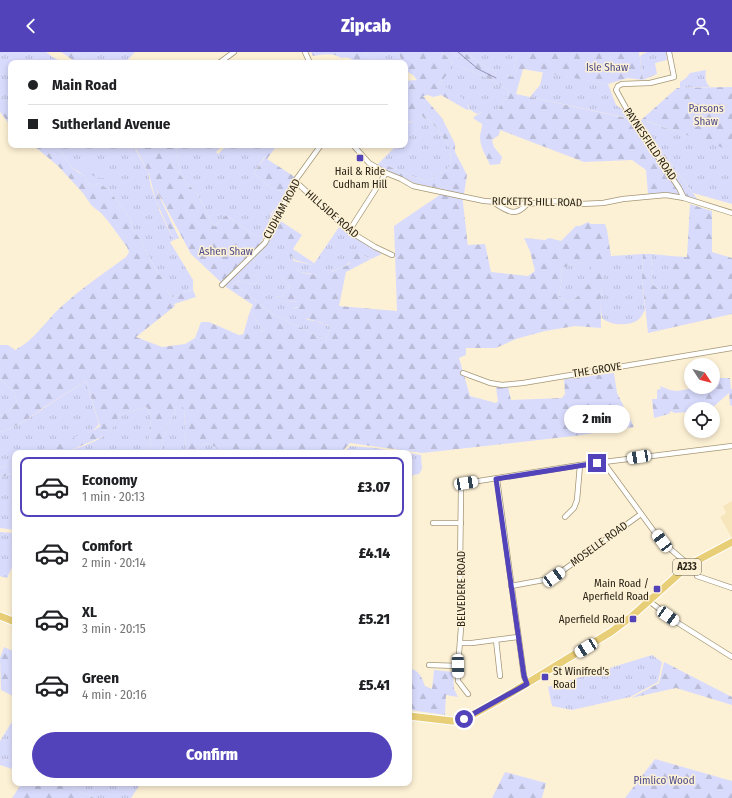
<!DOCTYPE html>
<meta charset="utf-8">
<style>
body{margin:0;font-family:"Fira Sans Condensed",sans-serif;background:#f6f6f6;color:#202124;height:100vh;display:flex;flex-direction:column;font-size:15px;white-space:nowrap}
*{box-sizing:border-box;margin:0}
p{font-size:13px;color:#757577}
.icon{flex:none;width:22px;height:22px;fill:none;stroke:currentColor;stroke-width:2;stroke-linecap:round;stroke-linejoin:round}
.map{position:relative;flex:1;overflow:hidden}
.side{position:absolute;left:12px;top:398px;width:400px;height:336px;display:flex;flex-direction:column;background:#fff;border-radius:8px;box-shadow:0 2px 6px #0003}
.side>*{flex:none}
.guide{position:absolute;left:8px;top:8px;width:400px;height:88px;border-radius:8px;box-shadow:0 2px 6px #0003;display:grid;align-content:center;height:88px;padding:0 20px;background:#fff}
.needle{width:26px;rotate:126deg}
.buttons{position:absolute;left:684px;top:306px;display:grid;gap:8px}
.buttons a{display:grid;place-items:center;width:36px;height:36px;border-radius:50%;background:#fff;box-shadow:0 2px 6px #0003;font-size:20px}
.end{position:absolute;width:18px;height:18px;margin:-9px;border:5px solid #5243ba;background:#fff;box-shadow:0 0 0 2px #fff}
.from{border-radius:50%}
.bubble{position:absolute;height:28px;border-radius:14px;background:#fff;box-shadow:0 2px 6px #0003;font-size:13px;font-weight:800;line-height:28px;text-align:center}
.car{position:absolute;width:12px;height:24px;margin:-12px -6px;border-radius:5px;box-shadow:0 0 3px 1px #0007;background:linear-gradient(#fff 24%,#345 0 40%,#fff 0 76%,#345 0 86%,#fff 0)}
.guide b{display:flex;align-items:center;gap:14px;height:38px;font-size:15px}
.guide b+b{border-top:1px solid #e0e0e0}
.guide i{width:10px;height:10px;background:#202124}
ul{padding:7px 0 0;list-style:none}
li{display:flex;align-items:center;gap:12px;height:60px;margin:0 8px 6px;padding:0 12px;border:2px solid transparent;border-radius:8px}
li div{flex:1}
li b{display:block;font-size:15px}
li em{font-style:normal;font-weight:800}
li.current{border-color:#5243ba}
li>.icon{width:36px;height:36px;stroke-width:1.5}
.primary-button{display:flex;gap:8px;margin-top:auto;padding:8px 20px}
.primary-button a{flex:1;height:46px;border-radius:24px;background:#5243ba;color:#fff;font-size:16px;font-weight:800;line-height:46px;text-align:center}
header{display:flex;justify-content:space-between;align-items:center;height:52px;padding:0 20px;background:#5243ba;color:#fff;font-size:18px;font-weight:800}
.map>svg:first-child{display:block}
.built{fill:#f7e5bb}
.grass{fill:url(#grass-tufts)}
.forest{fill:url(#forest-firs);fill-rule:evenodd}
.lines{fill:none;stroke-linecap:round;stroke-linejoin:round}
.stream{stroke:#9291b2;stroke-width:1}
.street-casing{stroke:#a49776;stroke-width:6}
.primary-casing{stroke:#fff;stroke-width:9}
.street{stroke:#fff;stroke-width:4.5}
.primary{stroke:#e9ce78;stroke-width:7}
.route{stroke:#5243ba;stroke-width:5}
.poi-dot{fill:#5243ba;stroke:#fdf1d5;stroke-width:1.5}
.labels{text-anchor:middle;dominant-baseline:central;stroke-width:3;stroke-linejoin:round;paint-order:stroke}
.shield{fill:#fdf1d5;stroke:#696250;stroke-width:1}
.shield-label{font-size:10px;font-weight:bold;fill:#2a2417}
.park-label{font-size:11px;fill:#4e4d8d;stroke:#fdf1d5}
.street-label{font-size:11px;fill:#2a2417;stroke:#fdf1d5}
.poi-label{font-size:11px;fill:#2a2417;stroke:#fdf1d5;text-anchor:end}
</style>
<header><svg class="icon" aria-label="back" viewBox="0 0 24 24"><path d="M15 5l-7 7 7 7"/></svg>Zipcab<svg class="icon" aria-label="person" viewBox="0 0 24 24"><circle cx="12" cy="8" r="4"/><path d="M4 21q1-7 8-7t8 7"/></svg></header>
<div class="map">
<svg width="732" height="746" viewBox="0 0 732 746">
<defs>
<pattern id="grass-tufts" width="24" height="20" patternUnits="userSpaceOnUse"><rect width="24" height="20" fill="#d9dbfd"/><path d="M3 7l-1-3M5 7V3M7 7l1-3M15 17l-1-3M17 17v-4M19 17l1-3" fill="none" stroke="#babcd8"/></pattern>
<pattern id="forest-firs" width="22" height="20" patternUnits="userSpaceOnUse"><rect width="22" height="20" fill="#d9dbfd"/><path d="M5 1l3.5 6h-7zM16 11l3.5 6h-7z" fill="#babcd8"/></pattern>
</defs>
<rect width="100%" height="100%" fill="#fdf1d5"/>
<path class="built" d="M732,449V486L720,465L726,461L723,454Z"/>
<g class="grass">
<path d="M0,0H46L54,6L65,11H11V55L0,43Z"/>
<path d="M75,0H135L125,11H95Z"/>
<path d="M365,0H398L403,11H375Z"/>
<path d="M442,0H451L459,6L460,14L494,29L508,38L509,41L502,51L498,59L482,60L477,62L469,57V54L438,30L442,29L453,11Z"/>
<path d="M463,0H518L514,15L517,19L514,25H512L508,23L497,22Z"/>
<path d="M647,0H666L667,8L655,11L657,22L643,28L640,5L641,3Z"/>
<path d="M706,18C705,25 705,30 710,35L680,36V30L686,26L690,21Z"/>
<path d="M543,20L608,32L616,53L622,57L628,66L530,45L540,33Z"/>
<path d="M421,62L424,66L429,68L436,75L451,98L450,113L447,118L426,129L403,121L380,110L397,93H405V72L411,70Z"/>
<path d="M646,69L732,98V152L693,141L642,72Z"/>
<path d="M49,93H133L148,120L151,135L160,160L174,188L170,190L193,228V238L183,240L172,246L167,238V229L158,222L140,187L133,178L131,168L109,138L99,131L92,135L84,124L78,119L72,116L62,101Z"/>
<path d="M176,93H223L216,100L218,102L227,93H272L254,121L270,135L286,142C283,146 281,150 279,153C277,156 274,157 272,160C266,171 272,177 260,185L254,183L226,163L214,175L198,143L180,123Z"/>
<path d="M339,175L382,202L371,207L357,201L346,214L333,219L323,224L301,220L295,216L281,225L290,235L281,245L275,244L286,250L300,249V255L293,256L308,268L316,269L331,275L326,288L273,262L233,231L235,229L253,232L258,230L259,227L254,222L253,210L282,177L289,183L286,204H292L294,209L313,213Z"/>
<path d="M643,202L642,226L645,258C643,261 641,266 638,268C628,275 610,273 602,266C600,252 601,225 606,212C607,209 610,206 611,204Z"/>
<path d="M652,202L671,204V236L663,240L653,233L651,217Z"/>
<path d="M596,207L590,224V231L576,246L568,250L559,245L562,225L561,216Z"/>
<path d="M250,259L264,279L243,283Z"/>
<path d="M0,327L14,340L17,350L8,359L0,364Z"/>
<path d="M86,329L99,372L93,379L81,383L40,401H15V411L0,416V380C17,375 29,366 44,356C57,347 72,338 86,329Z"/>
<path d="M184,354L186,401H161L163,385L177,355Z"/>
<path d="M147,355C154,369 150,368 149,381C149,385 151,396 152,401H64C84,393 114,387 118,363Z"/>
<path d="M205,391L216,395L217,401H196L197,398Z"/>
<path d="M350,394L375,396L406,401H343Z"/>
<path d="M409,401L421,403L422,417L419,422L413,423L409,431Z"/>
<path d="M15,420V478L0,476V426Z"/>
<path d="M0,480L15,481V509L7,526L0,524Z"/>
<path d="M652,603L662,610L658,630L630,645L572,658L552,654L548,635Z"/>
<path d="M15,665V710L0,706V689Z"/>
<path d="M56,731H141L131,746H94L72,735Z"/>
</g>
<g class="forest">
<path d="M61,0H75L95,11H77Z"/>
<path d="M311,0H365L375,11C370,11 363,13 358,11C351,8 350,4 341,6C333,0 321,3 313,4Z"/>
<path d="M398,0H442L453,11C449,19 446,26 439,31C447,36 468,46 469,57L467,58L441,43L433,45L428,43L423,44L442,66L455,92V100L467,123L464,142H462L468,195V193L485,192L491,220L528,224L535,219L530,199L524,186L545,188L549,186L561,189L576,174H580L588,170L591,172H605L607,178L611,204C599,221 601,255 601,276L575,274L545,279L516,287L496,296H466V303L459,306L470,344L496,351L498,349L496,335H508L511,348L562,346L565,342L564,327L614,321L617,341L634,375L574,384L422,401L350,391L341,401H217L216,395L205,391L197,398L196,401H186L184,355H177L163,385L161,401H152C151,395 149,386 149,381C150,368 154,369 147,355L118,363L117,370L110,379L104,384L64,401H40L80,383L93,379L100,374L86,329C71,338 57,347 43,356C29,366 17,375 0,380V364L9,358L17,350L14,340L0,327V293H8L15,298C35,288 46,268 62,254C82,236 104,221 126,205L129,200L127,195L108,169L101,161L92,154L82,140L58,114L33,93H49L62,101L72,116L84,124L92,135L99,131L109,138L131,168L133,178L140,187L158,222L167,229V238L172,246L183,240L193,238L196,245L174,252L175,254L136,285L162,295L185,292L195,286L201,270H209L239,283L264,279L250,259L253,253L226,235L191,202L155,135L179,186L174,188L156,149L149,122L134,93H176L180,123L198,143L214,175L226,163L254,183L260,185C273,176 266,164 278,154L280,155L260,192L264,194L270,186L279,168L302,183L293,197L314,211L313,213L295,208L292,204H286L283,201L286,188L289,183L282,178L253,210L256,216L254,222L259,227L258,230L253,232L235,229L233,231L273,262L326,288L331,275C326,273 321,270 316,269C302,265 301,267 291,257L300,255V249L286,250L273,244L281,245L290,235L281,225L288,215L295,216L301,220L308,222L324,223L346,214L349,212L352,202L357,201L371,207L346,220L339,254L397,259L394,174L447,138L413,131L376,114L380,110L403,121L426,129L447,118L450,113L451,98L436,75L429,68L424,66L421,62L415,68L406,71L408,61L405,59V29L417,28L413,23L408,20L405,11H403ZM595,208L590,213L589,231L576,246L568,250L559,245L562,225L561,216Z"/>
<path d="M451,0H463L497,22L501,20L512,25L514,24L517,19L514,15L518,0H639L643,28L628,26L608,32L523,17L516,42L640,69L677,36L732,35V99L647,69L642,72L698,148L682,146L667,141L648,142L646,118L632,108L584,110L500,78L499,83L492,88L494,95L502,105L500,112L490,113C486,103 480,96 480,85C480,81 482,77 482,72L473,66C480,60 489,56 498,59L502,51L509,41L508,38L494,29L460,14L457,10L459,6Z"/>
<path d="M0,43L11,55V74L0,60Z"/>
<path d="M272,93H277L267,107L295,125L286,142L270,135L254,121L265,105L263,103Z"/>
<path d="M95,108H99L102,111L97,115L106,122L104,126C94,127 89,121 84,113L89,110L93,112Z"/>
<path d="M690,152L712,159V200L732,206V262L648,281L642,226L643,202H652L651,217L653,233L663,240L670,236L671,204L687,205Z"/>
<path d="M713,326H730L731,337H732V354L730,353L729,341L713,355L703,351L698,357H691V360L675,361L671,359L669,362L654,366L652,347H657V338L661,337L660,334L670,338L677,339L689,337V330H691V335H713Z"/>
<path d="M15,411V420L0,426V416Z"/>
<path d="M4,595L15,600V645L1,638L0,606Z"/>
<path d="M664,610L732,645V653L676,636L631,646L659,631Z"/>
<path d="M409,616C419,618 422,625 425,634L432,637L434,618L453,620L454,637L458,645L446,643L445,663L410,658L412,642H409Z"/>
<path d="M0,706L15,710V718L0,713Z"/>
<path d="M655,707L732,729V746H625Z"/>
<path d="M505,720L546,731L542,746H492Z"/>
<path d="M22,731H56L72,735L94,746H12Z"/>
</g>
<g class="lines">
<path class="stream" d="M458,0L478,17L496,26"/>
<g class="street-casing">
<g id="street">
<path d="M305,0L310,11"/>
<path d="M669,0L674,25L650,31L622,32L618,34L616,38L631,65L679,136L684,146"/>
<path d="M219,11L234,0"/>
<path d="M353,93L369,111L386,121L401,127L413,134L484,149L527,152L553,149L581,152L603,151L623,147L666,143L684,146L732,161"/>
<path d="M295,129L349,179L375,195L392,203"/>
<path d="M493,150C507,159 515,166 527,152"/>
<path d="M349,179L386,121"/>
<path d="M222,233L265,191L295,129L321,93"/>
<path d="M463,321L490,331L502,333L523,331L732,296"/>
<path d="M604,411L661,489L689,513"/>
<path d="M497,427L524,624L527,632"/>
<path d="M565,465L574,456L577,448L580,413"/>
<path d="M433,471H461"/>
<path d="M697,524L732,536"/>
<path d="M511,534L549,527L554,525L641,462"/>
<path d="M649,549L678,571L732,605"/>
<path d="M496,588L500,624"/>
<path d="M460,591H472L518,585"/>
<path d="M429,613L458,614"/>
<path d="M468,642L458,629V614L462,563L460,520L461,437L463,434L466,431L580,413L732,394"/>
</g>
</g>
<g class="primary-casing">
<g id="primary">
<path d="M0,564L15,570"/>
<path d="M409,664L452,669H458L476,661L503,646L611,580L631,565L689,513L732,490"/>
</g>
</g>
<use href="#street" class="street"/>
<use href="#primary" class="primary"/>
</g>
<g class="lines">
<path class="route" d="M464,667L527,632L524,624L496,427L597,411"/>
</g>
<g class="poi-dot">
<rect x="356" y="102" width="8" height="8" rx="2"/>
<rect x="653" y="533" width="8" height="8" rx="2"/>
<rect x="629" y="563" width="8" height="8" rx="2"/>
<rect x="541" y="621" width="8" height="8" rx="2"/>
</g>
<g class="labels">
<rect class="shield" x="673" y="507" width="28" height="16" rx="3"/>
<g class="shield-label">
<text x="687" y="515">A233</text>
</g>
<g class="park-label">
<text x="607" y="15">Isle Shaw</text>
<text x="706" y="56">Parsons<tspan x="706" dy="13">Shaw</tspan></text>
<text x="226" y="199">Ashen Shaw</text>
<text x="664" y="728">Pimlico Wood</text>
</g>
<g class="street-label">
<text transform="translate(650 92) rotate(56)">PAYNESFIELD ROAD</text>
<text transform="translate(537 150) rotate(1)">RICKETTS HILL ROAD</text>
<text transform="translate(282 157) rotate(-62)">CUDHAM ROAD</text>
<text transform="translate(332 162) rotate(41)">HILLSIDE ROAD</text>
<text transform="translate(597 318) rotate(-9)">THE GROVE</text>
<text transform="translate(599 492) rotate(-36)">MOSELLE ROAD</text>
<text transform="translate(461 537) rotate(-90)">BELVEDERE ROAD</text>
</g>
<g class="poi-label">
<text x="360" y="119" text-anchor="middle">Hail &amp; Ride<tspan x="360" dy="13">Cudham Hill</tspan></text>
<text x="649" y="531">Main Road /<tspan x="649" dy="13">Aperfield Road</tspan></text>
<text x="625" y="567">Aperfield Road</text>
<text x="553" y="619" text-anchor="start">St Winifred's<tspan x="553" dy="13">Road</tspan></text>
</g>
</g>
</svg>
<div class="buttons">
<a><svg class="needle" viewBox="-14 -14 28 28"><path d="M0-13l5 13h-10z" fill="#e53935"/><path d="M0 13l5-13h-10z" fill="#757577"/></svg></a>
<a><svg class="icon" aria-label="locate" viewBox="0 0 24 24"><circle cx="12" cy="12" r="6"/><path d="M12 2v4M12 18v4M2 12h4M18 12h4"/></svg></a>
</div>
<i class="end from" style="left:464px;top:667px"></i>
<i class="end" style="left:597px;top:411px"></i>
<div class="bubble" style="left:564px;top:353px;width:66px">2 min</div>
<i class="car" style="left:639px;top:405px;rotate:261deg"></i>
<i class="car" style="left:466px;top:431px;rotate:81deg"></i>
<i class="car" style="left:662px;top:489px;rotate:323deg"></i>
<i class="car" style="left:554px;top:525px;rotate:54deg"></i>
<i class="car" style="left:668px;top:564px;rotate:125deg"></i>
<i class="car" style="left:586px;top:596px;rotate:238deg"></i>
<i class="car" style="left:458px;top:614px;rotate:179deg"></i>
<div class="guide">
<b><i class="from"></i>Main Road</b>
<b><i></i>Sutherland Avenue</b>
</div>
<section class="side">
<ul>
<li class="current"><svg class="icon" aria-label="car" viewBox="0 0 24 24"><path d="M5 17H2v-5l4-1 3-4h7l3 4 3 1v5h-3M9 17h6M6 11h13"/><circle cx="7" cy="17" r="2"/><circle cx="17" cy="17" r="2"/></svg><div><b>Economy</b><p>1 min · 20:13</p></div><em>£3.07</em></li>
<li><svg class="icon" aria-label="car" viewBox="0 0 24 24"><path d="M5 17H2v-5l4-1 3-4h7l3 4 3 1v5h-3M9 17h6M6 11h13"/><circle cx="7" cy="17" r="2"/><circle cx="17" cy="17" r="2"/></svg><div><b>Comfort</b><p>2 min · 20:14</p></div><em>£4.14</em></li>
<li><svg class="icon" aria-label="car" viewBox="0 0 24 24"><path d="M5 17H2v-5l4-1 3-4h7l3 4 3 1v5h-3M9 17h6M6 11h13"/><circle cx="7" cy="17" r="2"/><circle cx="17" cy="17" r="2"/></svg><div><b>XL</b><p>3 min · 20:15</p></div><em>£5.21</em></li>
<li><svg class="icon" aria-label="car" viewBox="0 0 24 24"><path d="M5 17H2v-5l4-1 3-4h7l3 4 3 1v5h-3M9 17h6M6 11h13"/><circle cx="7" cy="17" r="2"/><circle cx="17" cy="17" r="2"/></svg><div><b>Green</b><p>4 min · 20:16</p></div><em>£5.41</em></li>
</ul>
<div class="primary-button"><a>Confirm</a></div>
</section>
</div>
